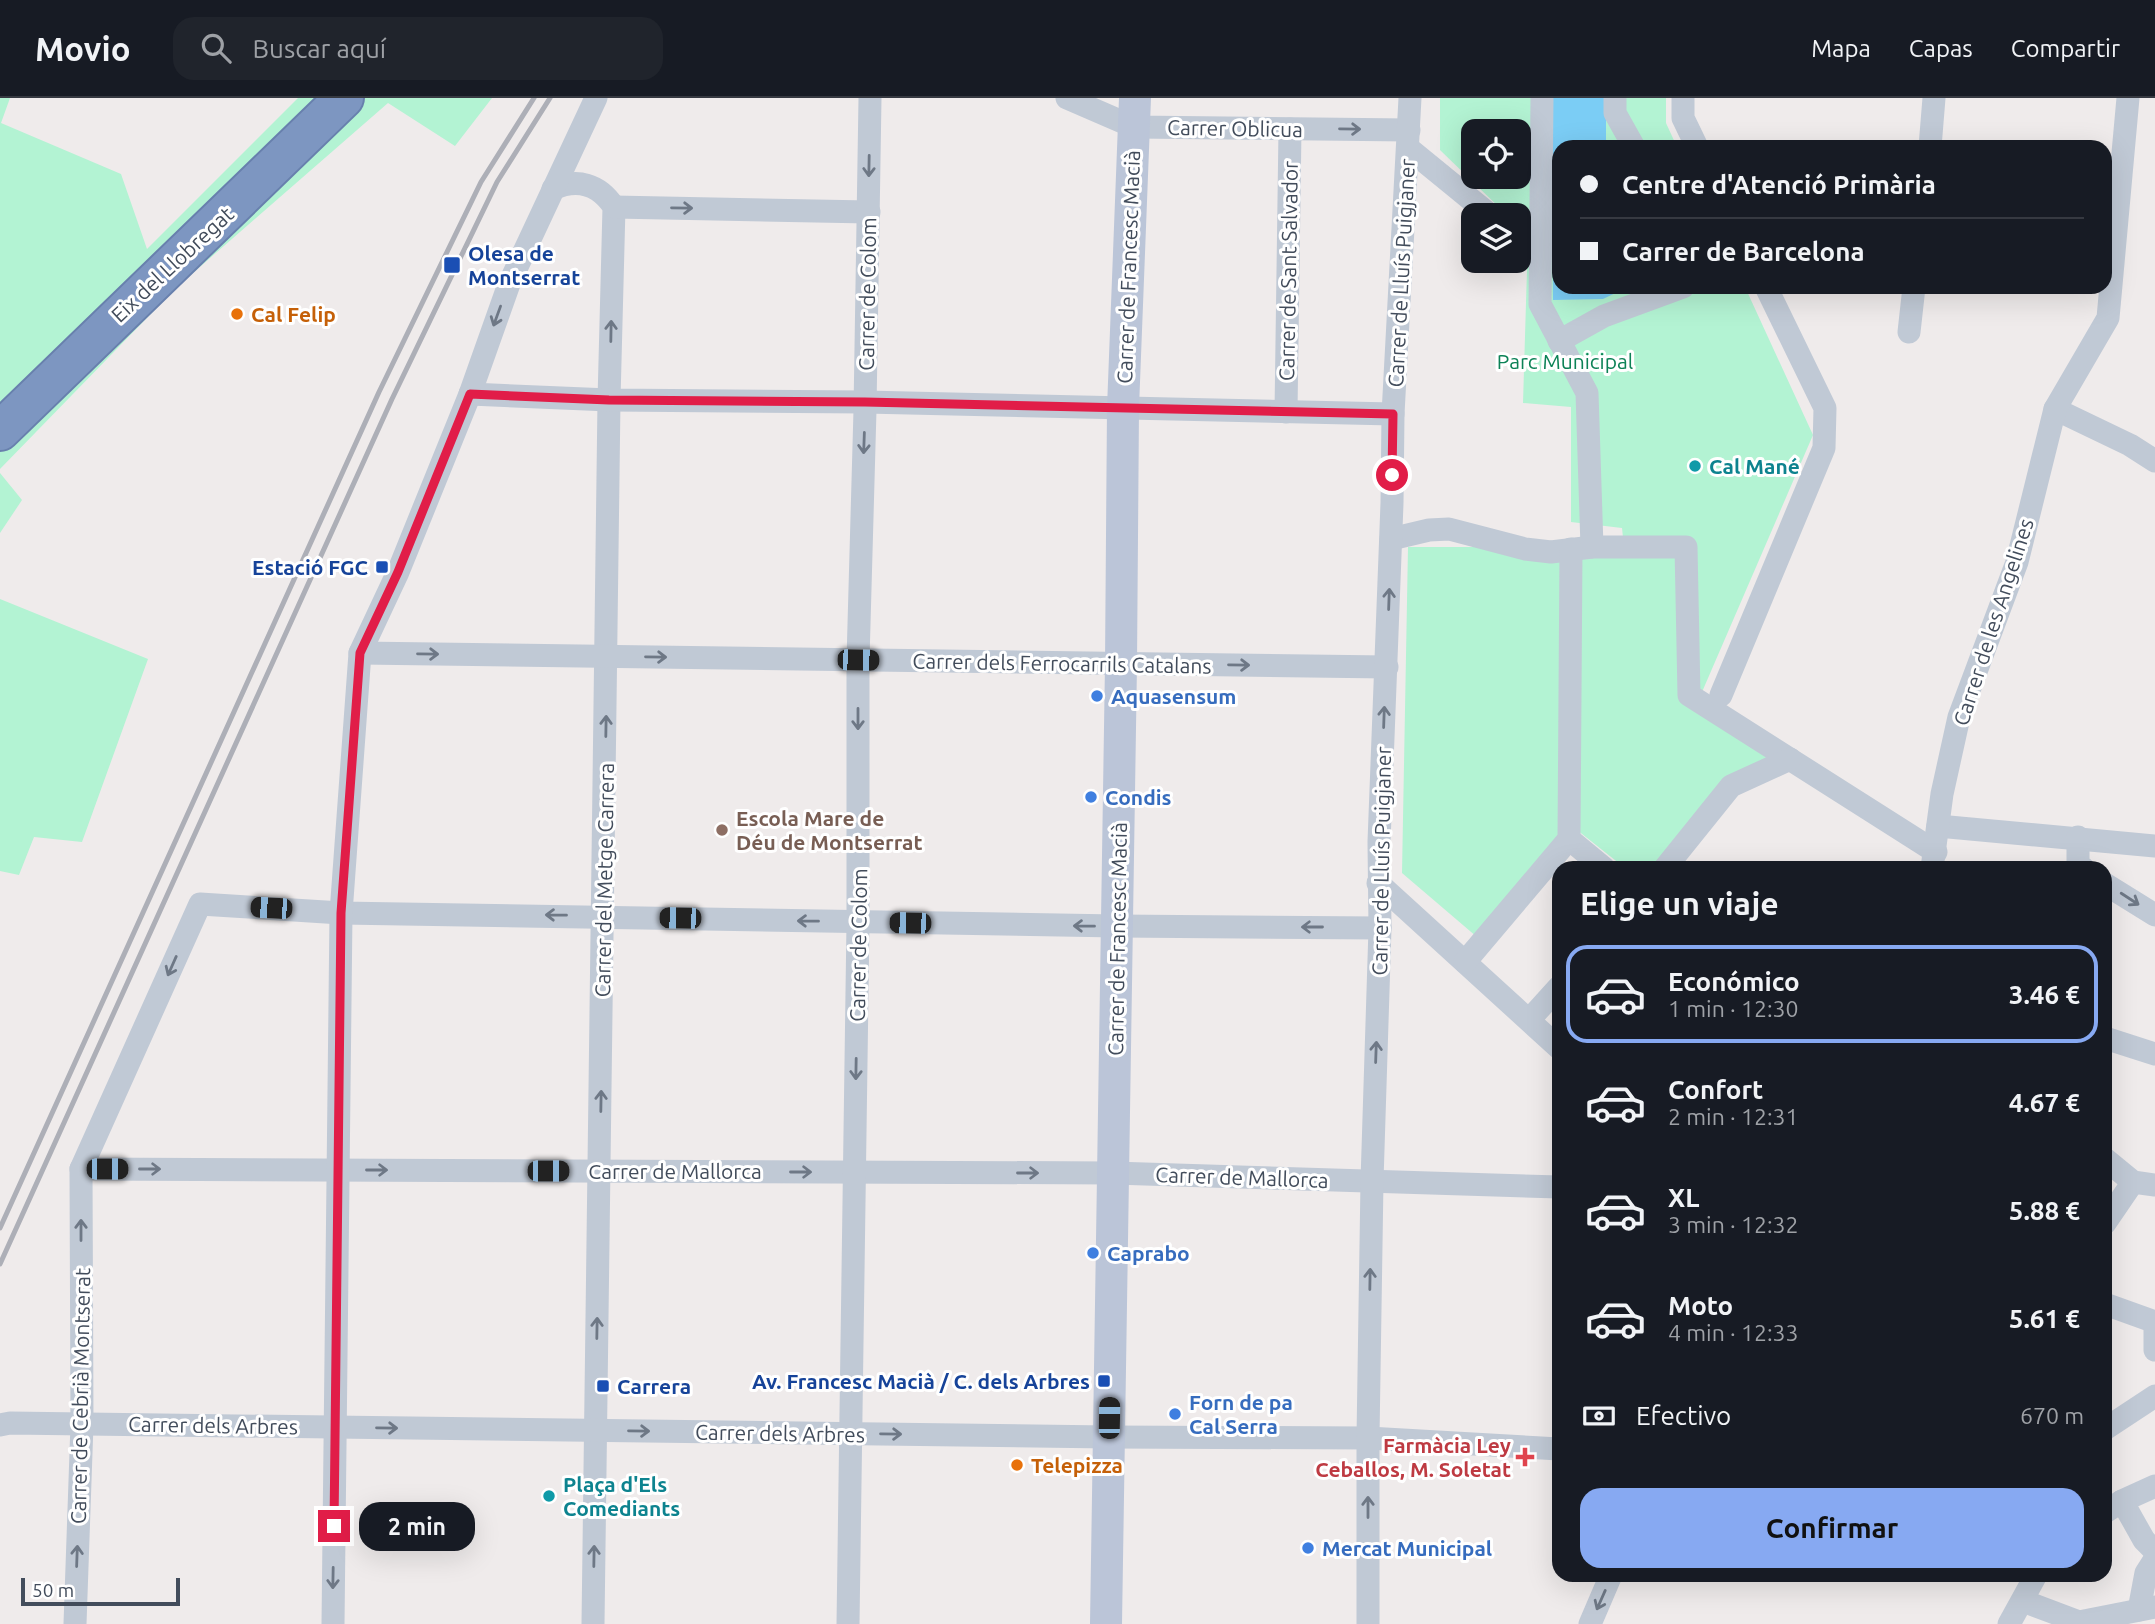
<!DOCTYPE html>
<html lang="es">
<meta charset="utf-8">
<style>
body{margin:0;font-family:Ubuntu,sans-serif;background:#20242c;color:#f1f3f6;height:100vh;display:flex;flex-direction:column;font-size:26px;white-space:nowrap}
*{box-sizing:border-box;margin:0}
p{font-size:23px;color:#9ea1a6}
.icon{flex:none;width:38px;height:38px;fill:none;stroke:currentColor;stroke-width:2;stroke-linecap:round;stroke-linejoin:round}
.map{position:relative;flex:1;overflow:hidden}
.drawer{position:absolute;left:1552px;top:763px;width:560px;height:721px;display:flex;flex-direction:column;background:#171b24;border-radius:21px;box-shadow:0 7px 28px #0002}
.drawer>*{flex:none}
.banner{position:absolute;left:1552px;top:42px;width:560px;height:154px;border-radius:21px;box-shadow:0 7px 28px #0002;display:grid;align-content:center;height:154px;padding:0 28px;background:#171b24}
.fabs{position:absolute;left:1461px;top:21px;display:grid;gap:14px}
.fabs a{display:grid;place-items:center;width:70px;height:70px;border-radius:14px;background:#171b24;box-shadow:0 7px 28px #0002;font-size:35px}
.scale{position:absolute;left:21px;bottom:18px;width:159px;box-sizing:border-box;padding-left:7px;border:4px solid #424c5b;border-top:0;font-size:19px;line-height:24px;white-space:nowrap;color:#424c5b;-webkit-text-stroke:5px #fff;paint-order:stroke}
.end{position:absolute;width:32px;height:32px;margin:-16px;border:9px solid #e11d48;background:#fff;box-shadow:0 0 0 4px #fff}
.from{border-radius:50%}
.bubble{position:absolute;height:49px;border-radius:21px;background:#171b24;box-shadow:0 7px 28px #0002;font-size:23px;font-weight:600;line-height:49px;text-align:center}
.car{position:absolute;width:21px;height:42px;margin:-21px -10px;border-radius:9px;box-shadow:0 0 5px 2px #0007;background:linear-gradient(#222 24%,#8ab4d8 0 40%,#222 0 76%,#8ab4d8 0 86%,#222 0)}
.banner b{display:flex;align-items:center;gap:24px;height:66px;font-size:26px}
.banner b+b{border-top:2px solid #363941}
.banner i{width:18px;height:18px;background:#f1f3f6}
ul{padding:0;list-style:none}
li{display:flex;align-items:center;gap:21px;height:98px;margin:0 14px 10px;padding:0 14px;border:4px solid transparent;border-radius:21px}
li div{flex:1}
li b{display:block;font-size:26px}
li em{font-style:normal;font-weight:600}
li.selected{border-color:#87a9f2}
li>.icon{width:63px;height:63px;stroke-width:1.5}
h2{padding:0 28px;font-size:32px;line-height:84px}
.pay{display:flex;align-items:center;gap:18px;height:77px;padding:0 28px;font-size:26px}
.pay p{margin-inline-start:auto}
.cta{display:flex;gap:14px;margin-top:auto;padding:14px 28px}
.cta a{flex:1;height:80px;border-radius:21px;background:#87a9f2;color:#111;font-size:28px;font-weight:600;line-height:80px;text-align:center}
header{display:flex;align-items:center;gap:42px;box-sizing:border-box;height:98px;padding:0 35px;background:#171b24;border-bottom:2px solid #363941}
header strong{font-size:33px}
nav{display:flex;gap:38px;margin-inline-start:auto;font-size:24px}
.search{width:490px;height:63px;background:#20242c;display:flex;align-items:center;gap:18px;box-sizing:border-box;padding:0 24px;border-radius:21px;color:#9ea1a6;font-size:26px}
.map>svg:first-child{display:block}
.green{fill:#b3f3d3;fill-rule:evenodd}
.water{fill:#7bcdf5}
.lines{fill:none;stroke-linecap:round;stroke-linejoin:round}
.highway-casing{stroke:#6880ad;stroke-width:42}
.street{stroke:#c0c9d5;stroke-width:23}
.secondary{stroke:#bbc5d8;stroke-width:32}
.highway{stroke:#7d96c1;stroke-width:38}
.rail{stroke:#adafb7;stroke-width:5}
.oneway{stroke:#6e7886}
.route{stroke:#e11d48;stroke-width:9}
.transit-dot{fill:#1a4fb4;stroke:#fff;stroke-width:2.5}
.food-dot{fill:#e8710a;stroke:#fff;stroke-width:2.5}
.culture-dot{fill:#0f9aa8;stroke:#fff;stroke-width:2.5}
.shop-dot{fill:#3f7fe0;stroke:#fff;stroke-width:2.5}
.education-dot{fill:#8d6e63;stroke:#fff;stroke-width:2.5}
.health-dot{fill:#e0444e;stroke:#fff;stroke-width:2.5}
.labels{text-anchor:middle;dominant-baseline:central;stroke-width:6;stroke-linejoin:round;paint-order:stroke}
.street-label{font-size:21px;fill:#424c5b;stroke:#fff}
.transit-label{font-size:21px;font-weight:bold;fill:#164399;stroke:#fff;text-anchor:start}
.food-label{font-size:21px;font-weight:bold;fill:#c56008;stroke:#fff;text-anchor:start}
.park-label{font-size:21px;fill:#0c8256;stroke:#fff}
.culture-label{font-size:21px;font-weight:bold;fill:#0d838f;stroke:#fff;text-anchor:start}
.shop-label{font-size:21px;font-weight:bold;fill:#366cbe;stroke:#fff;text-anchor:start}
.education-label{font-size:21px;font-weight:bold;fill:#785e54;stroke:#fff;text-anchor:start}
.health-label{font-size:21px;font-weight:bold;fill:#be3a42;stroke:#fff;text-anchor:end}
</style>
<header>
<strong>Movio</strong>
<div class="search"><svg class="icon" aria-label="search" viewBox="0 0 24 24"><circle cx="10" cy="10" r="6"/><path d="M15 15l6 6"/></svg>Buscar aquí</div>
<nav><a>Mapa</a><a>Capas</a><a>Compartir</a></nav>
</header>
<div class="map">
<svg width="2155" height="1526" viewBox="0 0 2155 1526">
<rect width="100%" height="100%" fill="#efebeb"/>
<g class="green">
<path d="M0,0H10L1,25L121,76L147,151L298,0H492L455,48L388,5L178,188L0,371Z"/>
<path d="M1440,0H1666V25L1677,49H1559V189H1745L1813,337L1702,594L1793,653L1735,683L1656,770H1625L1577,732L1484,845L1402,775L1408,449H1624L1622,430L1571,424V309L1523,305L1528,138L1519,129V117H1507L1440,52ZM1474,33H1519V79H1474Z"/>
<path d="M0,375L22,402L0,435Z"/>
<path d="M0,501L148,561L82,744L34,739L19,777L0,773Z"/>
</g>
<path class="water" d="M1552,0H1606V49H1559V189H1628L1603,201L1553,202Z"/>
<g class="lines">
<g class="highway-casing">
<path id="highway" d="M0,333L344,0"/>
</g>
<g class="street">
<path d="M1067,0L1134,29L1409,32"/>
<path d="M1542,0L1540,206L1587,295L1592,449"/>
<path d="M1615,0V15L1634,49"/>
<path d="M1683,0V20L1697,49"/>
<path d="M1930,49L1934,0"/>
<path d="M1408,50L1490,117"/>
<path d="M553,91C577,80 599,86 614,109L609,302L593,1526"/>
<path d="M614,109L869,114"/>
<path d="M1519,141L1540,158"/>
<path d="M1909,234L1914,189"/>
<path d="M1559,243L1604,218L1683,189"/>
<path d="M470,296L609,302L865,304L1393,316"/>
<path d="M2055,311L2130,347L2155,363"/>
<path d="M1286,314L1290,31"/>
<path d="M1391,441L1429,432L1449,431L1525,451L1551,454L1592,449H1686L1689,597L1936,754"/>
<path d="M360,555L1387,569"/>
<path d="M1721,597L1824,350L1825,310L1766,189"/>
<path d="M1938,728L2155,748"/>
<path d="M2078,739V767L2083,770"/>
<path d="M1569,741L1604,770"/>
<path d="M1665,770L1731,688L1790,661"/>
<path d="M1932,770L1942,696L1959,619L2017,464L2055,311L2108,220L2128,0"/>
<path d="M1378,785L1559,950"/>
<path d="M2105,786L2155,817"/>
<path d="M1465,864L1569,741L1571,451"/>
<path d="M1529,922L1559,889"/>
<path d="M2105,940L2155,956"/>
<path d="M2105,1061L2133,1084L2155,1087"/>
<path d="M81,1071L1113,1075L1559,1089"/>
<path d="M2105,1125L2133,1084"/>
<path d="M2105,1206L2155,1224"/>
<path d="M2155,1224V1252"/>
<path d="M0,1327L10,1325L1109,1339L1368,1340L1559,1351"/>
<path d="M2105,1331L2155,1298"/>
<path d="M2122,1403L2144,1442L2155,1453"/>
<path d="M2105,1414L2122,1403L2155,1388"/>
<path d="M2023,1503L2079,1524L2155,1509"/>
<path d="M2139,1512L2146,1475L2155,1461"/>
<path d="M75,1526L82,1326L81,1071L200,806L341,815L1117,828L1380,830"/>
<path d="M333,1526L341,815L360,555L398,474L470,296L509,186L596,0"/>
<path d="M848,1526L858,824V562L865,312L870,0"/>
<path d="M1368,1526V1340L1372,1083L1380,830L1379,744L1392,405L1393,316L1410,0"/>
<path d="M1590,1526L1611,1477"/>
<path d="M2009,1526L2036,1477"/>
</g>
<path class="secondary" d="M1106,1526L1121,566L1123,310L1135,0"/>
<use href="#highway" class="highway"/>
<g class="rail">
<path d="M0,1130L379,294L481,84L534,0"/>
<path d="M0,1166L392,301L497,84L550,0"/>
</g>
</g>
<defs><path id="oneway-shaft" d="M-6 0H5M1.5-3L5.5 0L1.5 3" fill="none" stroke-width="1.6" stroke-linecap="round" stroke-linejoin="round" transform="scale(1.75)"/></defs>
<g class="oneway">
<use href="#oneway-shaft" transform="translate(1350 31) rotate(1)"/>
<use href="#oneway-shaft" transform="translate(869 68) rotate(91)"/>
<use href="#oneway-shaft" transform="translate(682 110) rotate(1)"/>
<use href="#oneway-shaft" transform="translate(497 218) rotate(110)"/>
<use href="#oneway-shaft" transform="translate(611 233) rotate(-89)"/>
<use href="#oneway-shaft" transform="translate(864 345) rotate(92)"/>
<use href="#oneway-shaft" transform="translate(1389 501) rotate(-88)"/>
<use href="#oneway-shaft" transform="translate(428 556) rotate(1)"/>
<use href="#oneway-shaft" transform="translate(656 559) rotate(1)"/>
<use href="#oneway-shaft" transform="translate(1239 567) rotate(1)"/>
<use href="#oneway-shaft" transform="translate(1384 619) rotate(-88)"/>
<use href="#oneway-shaft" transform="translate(858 621) rotate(90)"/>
<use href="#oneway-shaft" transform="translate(606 628) rotate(-89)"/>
<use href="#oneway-shaft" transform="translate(2130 801) rotate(33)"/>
<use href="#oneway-shaft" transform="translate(556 817) rotate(-179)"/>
<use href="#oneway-shaft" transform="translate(808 823) rotate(-179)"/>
<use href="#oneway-shaft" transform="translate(1084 828) rotate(-179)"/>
<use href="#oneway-shaft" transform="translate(1312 829) rotate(-180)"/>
<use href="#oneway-shaft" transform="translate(172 868) rotate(114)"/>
<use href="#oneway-shaft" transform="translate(1376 954) rotate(-88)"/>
<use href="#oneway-shaft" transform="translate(856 971) rotate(91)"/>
<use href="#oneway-shaft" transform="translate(601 1003) rotate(-89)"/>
<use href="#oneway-shaft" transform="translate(150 1071)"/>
<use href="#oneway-shaft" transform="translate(377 1072)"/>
<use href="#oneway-shaft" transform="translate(801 1074)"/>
<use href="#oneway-shaft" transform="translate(1028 1075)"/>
<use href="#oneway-shaft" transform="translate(81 1132) rotate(-90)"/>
<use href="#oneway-shaft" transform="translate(1370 1181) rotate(-89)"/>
<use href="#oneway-shaft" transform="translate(597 1230) rotate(-89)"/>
<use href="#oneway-shaft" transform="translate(387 1330) rotate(1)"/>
<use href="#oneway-shaft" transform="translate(639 1333) rotate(1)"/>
<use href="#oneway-shaft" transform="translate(891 1336) rotate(1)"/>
<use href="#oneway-shaft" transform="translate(1368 1409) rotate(-90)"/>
<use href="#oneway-shaft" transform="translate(77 1458) rotate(-88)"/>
<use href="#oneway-shaft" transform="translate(594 1458) rotate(-89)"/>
<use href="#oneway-shaft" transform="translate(333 1480) rotate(91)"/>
<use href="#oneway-shaft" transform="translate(1601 1502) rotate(114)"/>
</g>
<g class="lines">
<path class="route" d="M334,1428L341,815L360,555L398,474L470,296L609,302L865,304L1393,316L1392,377"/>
</g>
<g class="transit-dot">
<rect x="443" y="158" width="18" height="18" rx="3.5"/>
<rect x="375" y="462" width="14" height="14" rx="3.5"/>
<rect x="1097" y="1276" width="14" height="14" rx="3.5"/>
<rect x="596" y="1281" width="14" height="14" rx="3.5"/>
</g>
<g class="food-dot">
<circle cx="237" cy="216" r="7"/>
<circle cx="1017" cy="1367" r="7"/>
</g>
<g class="culture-dot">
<circle cx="1695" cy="368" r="7"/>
<circle cx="549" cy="1398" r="7"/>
</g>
<g class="shop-dot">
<circle cx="1097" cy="598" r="7"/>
<circle cx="1091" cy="699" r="7"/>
<circle cx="1093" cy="1155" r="7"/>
<circle cx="1175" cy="1316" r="7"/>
<circle cx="1308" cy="1450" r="7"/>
</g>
<circle class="education-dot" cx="722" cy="732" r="7"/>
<path class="health-dot" d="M1521.5 1348.5h7v7h7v7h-7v7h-7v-7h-7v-7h7z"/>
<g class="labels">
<g class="street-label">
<text transform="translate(1235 30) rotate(1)">Carrer Oblicua</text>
<text transform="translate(172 166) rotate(-43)">Eix del Llobregat</text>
<text transform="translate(1128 169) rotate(-88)">Carrer de Francesc Macià</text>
<text transform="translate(1288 173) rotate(-89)">Carrer de Sant Salvador</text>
<text transform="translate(1401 175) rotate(-87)">Carrer de Lluís Puigjaner</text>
<text transform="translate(867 196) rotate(-89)">Carrer de Colom</text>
<text transform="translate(1993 524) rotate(-72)">Carrer de les Angelines</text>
<text transform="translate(1062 565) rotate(1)">Carrer dels Ferrocarrils Catalans</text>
<text transform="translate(1381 763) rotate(-89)">Carrer de Lluís Puigjaner</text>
<text transform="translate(604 782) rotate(-89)">Carrer del Metge Carrera</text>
<text transform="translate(1117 841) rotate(-89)">Carrer de Francesc Macià</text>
<text transform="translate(858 847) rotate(-89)">Carrer de Colom</text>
<text x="675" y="1073">Carrer de Mallorca</text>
<text transform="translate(1242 1079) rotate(2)">Carrer de Mallorca</text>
<text transform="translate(80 1298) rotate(-89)">Carrer de Cebrià Montserat</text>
<text transform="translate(213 1327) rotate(1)">Carrer dels Arbres</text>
<text transform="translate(780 1335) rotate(1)">Carrer dels Arbres</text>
</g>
<g class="transit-label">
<text x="468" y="155">Olesa de<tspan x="468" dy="24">Montserrat</tspan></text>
<text x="368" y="469" text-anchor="end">Estació FGC</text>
<text x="1090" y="1283" text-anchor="end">Av. Francesc Macià / C. dels Arbres</text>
<text x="617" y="1288">Carrera</text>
</g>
<g class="food-label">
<text x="251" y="216">Cal Felip</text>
<text x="1031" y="1367">Telepizza</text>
</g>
<g class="park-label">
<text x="1565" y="263">Parc Municipal</text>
</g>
<g class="culture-label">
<text x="1709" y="368">Cal Mané</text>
<text x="563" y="1386">Plaça d'Els<tspan x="563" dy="24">Comediants</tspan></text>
</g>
<g class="shop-label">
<text x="1111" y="598">Aquasensum</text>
<text x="1105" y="699">Condis</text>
<text x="1107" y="1155">Caprabo</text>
<text x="1189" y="1304">Forn de pa<tspan x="1189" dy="24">Cal Serra</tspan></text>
<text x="1322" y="1450">Mercat Municipal</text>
</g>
<g class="education-label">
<text x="736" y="720">Escola Mare de<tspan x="736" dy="24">Déu de Montserrat</tspan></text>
</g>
<g class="health-label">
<text x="1511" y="1347">Farmàcia Ley<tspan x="1511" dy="24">Ceballos, M. Soletat</tspan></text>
</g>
</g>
</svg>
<div class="fabs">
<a><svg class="icon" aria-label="locate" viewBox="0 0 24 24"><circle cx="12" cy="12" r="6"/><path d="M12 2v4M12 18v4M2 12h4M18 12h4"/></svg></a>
<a><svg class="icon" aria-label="layers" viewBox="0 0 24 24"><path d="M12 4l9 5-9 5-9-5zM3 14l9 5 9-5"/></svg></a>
</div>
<div class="scale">50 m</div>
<i class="end from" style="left:1392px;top:377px"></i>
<i class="end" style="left:334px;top:1428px"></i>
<div class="bubble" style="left:359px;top:1404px;width:116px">2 min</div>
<i class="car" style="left:858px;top:562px;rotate:91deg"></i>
<i class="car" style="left:271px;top:810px;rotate:273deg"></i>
<i class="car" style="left:680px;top:820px;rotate:271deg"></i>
<i class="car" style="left:910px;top:825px;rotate:271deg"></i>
<i class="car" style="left:107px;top:1071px;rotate:90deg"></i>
<i class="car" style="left:548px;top:1073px;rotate:90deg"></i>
<i class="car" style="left:1109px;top:1320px;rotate:1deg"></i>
<div class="banner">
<b><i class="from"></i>Centre d'Atenció Primària</b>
<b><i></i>Carrer de Barcelona</b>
</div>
<section class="drawer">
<h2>Elige un viaje</h2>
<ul>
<li class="selected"><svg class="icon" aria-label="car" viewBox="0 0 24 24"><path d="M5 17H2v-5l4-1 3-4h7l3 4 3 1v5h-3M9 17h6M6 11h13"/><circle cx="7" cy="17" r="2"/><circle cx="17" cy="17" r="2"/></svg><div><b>Económico</b><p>1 min · 12:30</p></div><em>3.46 €</em></li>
<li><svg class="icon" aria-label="car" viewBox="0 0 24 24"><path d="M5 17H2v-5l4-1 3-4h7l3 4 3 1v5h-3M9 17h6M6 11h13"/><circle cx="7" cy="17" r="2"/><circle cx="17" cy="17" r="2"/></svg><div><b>Confort</b><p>2 min · 12:31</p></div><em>4.67 €</em></li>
<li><svg class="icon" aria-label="car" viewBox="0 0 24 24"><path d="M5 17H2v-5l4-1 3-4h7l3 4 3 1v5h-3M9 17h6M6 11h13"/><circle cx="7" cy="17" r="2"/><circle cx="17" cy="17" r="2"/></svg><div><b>XL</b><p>3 min · 12:32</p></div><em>5.88 €</em></li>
<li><svg class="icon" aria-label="car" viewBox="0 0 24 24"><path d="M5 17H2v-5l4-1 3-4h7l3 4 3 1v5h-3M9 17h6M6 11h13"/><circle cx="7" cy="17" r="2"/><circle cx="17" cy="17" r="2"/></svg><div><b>Moto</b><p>4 min · 12:33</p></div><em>5.61 €</em></li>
</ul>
<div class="pay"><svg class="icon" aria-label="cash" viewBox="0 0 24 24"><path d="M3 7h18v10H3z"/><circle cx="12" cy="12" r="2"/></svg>Efectivo<p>670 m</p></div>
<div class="cta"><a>Confirmar</a></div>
</section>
</div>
